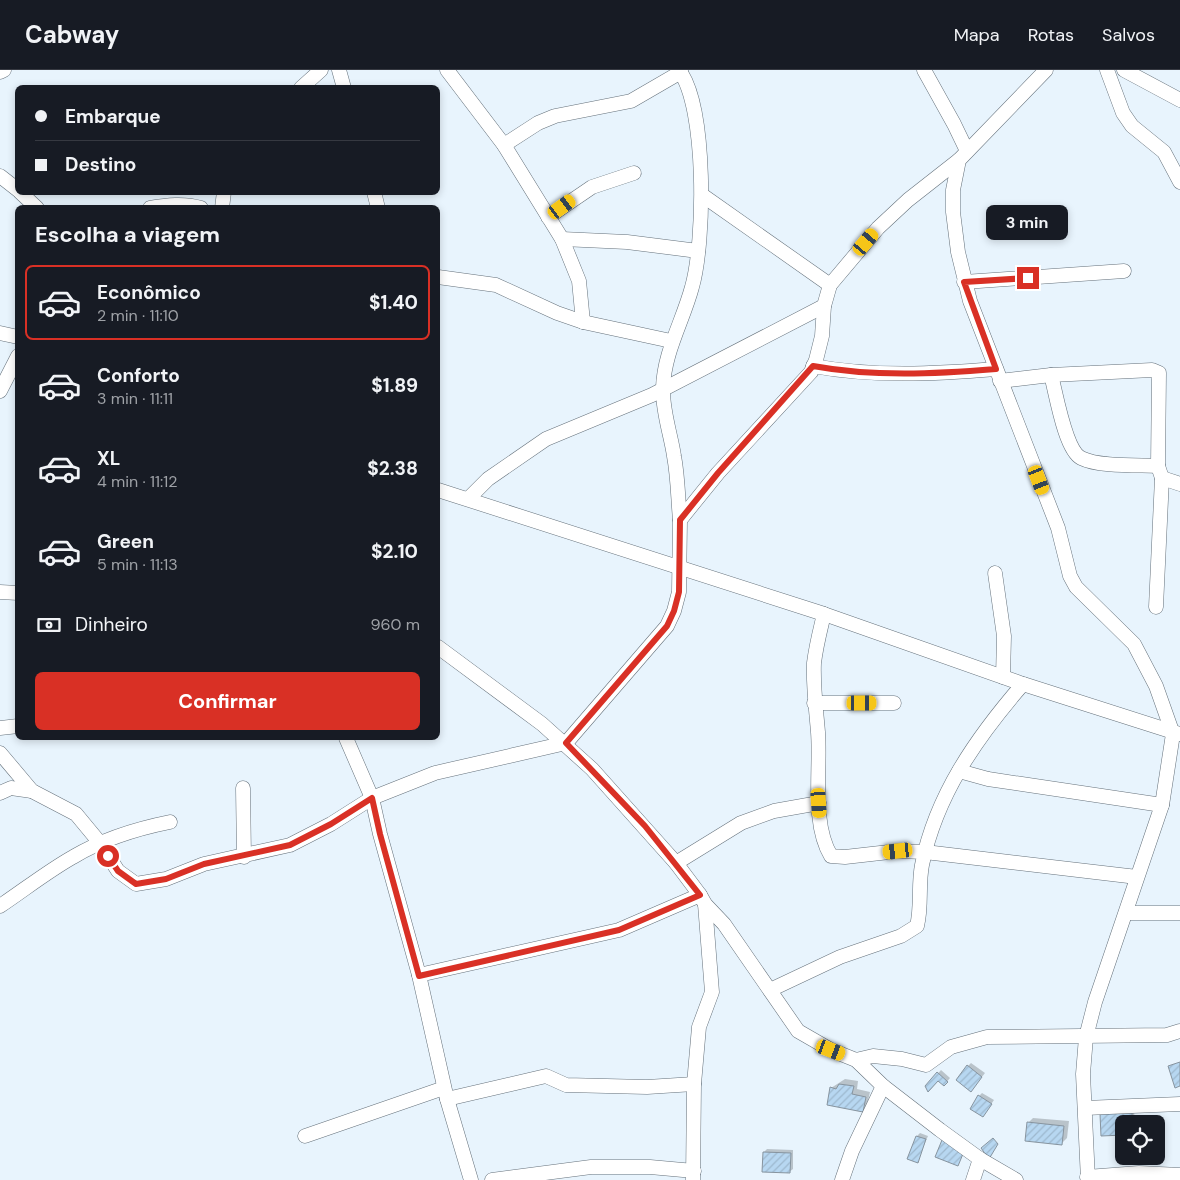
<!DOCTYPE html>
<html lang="pt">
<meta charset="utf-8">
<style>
body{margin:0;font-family:"DM Sans",sans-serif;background:#242831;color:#f1f3f6;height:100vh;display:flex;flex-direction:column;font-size:19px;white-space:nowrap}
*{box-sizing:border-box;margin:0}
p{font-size:16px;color:#9ea1a6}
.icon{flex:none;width:28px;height:28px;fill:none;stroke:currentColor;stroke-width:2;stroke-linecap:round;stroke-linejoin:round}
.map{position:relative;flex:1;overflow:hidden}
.details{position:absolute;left:15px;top:135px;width:425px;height:535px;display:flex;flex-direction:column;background:#171b24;border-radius:8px;box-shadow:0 2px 8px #0003}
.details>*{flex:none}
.banner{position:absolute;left:15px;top:15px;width:425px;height:110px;border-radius:8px;box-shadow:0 2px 8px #0003;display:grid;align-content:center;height:110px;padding:0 20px;background:#171b24}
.fabs{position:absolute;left:1115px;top:1045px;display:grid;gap:10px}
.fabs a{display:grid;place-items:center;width:50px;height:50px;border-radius:8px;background:#171b24;box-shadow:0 2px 8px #0003;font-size:25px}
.end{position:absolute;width:22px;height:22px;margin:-11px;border:6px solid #d93025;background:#fff;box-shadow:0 0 0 2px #fff}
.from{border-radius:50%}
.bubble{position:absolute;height:35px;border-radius:8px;background:#171b24;box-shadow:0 2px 8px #0003;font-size:16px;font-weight:700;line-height:35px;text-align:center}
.car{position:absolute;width:15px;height:30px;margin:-15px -8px;border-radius:6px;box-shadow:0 0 4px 1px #0007;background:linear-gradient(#f5c518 24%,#345 0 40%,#f5c518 0 76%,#345 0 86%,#f5c518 0)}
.banner b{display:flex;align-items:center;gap:18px;height:48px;font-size:19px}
.banner b+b{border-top:1px solid #363941}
.banner i{width:12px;height:12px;background:#f1f3f6}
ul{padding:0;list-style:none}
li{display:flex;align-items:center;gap:15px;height:75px;margin:0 10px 8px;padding:0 10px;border:2px solid transparent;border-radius:8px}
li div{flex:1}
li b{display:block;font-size:19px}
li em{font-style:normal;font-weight:700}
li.selected{border-color:#d93025}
li>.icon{width:45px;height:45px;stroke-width:1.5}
h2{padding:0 20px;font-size:22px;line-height:60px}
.pay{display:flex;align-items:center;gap:12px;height:55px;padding:0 20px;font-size:19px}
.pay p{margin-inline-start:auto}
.button{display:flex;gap:10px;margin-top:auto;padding:10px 20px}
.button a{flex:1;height:58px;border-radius:8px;background:#d93025;color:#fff;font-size:20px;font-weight:700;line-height:58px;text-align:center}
header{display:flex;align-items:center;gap:30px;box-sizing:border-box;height:70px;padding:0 25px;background:#171b24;border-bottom:1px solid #363941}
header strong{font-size:24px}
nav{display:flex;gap:28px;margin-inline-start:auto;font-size:18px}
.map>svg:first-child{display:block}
.shadow{fill:#0003}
.building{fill:url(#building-hatch);stroke:#87949f}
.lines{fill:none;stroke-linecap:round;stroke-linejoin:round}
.minor-casing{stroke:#65717b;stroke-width:15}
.minor{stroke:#fff;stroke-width:14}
.route{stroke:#d93025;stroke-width:6}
</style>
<header>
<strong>Cabway</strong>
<nav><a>Mapa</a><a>Rotas</a><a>Salvos</a></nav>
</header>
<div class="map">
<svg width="1180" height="1110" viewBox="0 0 1180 1110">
<defs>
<pattern id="building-hatch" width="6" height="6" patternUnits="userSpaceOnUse" patternTransform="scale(1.25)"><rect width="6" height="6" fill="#b7d7f1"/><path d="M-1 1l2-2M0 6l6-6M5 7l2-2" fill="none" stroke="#9db8ce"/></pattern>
</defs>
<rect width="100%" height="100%" fill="#e8f4fd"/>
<g class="shadow">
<path d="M971,993L985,1003L974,1017L968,996Z"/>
<path d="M941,1000L950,1008L944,1015L938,1010L927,1016Z"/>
<path d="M845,1009L858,1011L857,1019L870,1022L867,1035L862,1041L831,1018Z"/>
<path d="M982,1023L994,1030L983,1046L979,1026Z"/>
<path d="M1134,1040L1135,1054H1124L1101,1044Z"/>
<path d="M1033,1048L1069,1051L1067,1068L1062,1073L1028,1053Z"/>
<path d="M1148,1048L1155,1050V1054H1148Z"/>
<path d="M920,1063L928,1066L917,1092V1066Z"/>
<path d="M767,1079L793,1080V1099L789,1102L764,1082Z"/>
</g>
<g class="building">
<path d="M1180,992V1016L1175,1018L1168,996Z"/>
<path d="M967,995L982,1007L971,1022L956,1010Z"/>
<path d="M937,1002L948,1012L944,1016L938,1011L928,1022L925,1016Z"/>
<path d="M839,1014L854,1016L852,1024L866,1027L863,1042L827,1035L830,1017L836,1019Z"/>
<path d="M978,1025L992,1034L983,1047L970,1039Z"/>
<path d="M1132,1043V1054H1124V1065L1101,1066L1100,1044Z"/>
<path d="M1146,1048L1154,1051V1054H1146Z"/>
<path d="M1027,1052L1064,1056L1062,1075L1025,1071Z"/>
<path d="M916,1066L926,1069L918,1093L907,1089Z"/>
<path d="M993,1068L998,1074L989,1089L981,1078Z"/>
<path d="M942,1070L965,1079L958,1096L935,1087Z"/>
<path d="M763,1082L791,1083L790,1103L762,1102Z"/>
</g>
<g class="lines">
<g class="minor-casing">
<g id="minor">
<path d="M339,0L344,18"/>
<path d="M447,0L504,75L562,169L579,211L583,252"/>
<path d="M679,0C707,37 705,172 692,217C683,251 664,282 663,318C662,340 671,365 674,386C678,407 678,429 680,450"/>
<path d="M924,0L954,54L967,81"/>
<path d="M1046,0L959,90L953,120V142L958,182L970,231L1058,458L1070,506L1076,517L1134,574L1156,616L1173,664L1162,735L1095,932L1086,967L1083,1004L1088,1110"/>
<path d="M1107,0L1123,43L1132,56L1164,82L1180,112"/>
<path d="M1124,0L1180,30"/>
<path d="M0,2L4,0"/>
<path d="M301,18L321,0"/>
<path d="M504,75L538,53L555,46L631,31L681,2"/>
<path d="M0,106L18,120"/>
<path d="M20,122L37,138"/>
<path d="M374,122L378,138"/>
<path d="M702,125L830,215"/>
<path d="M150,138C167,135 184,133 201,138"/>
<path d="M222,138L224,122"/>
<path d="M548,147L592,117L634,103"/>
<path d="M562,169L627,172L698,181"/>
<path d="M438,207L496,215L557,243L583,252L671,271"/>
<path d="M964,212L1124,201"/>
<path d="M0,263L18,267"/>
<path d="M813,296C872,307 936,304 996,299"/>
<path d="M1051,305C1056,323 1065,380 1081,388C1099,397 1138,395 1158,396"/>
<path d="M1000,311L1051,305L1152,300L1159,303L1158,396L1162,408L1156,537"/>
<path d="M0,321L18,286"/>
<path d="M1162,408L1180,414"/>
<path d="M438,420L824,544L1023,614L1180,664"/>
<path d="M468,429L488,409L546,369L652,325L824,236"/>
<path d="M995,503L1004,566L1003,607"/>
<path d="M0,522L18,523"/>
<path d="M824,544C820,561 816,576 814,593C813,616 816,638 818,662C821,699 811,753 831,786L845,787L898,781L925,782L1137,807"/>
<path d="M438,577L542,654L592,699L676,793L700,825L705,834L724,854L798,961L831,980L856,990L883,1016L940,1060L980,1089L1016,1110"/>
<path d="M814,633H894"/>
<path d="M0,658L18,656"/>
<path d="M346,668L372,728L380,764L419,905L447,1029L471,1110"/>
<path d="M0,683L32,721L76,744L100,773L118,801L136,814L166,809L204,794L290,775L331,754L372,728L435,703L566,673L667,556L674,541L679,522L680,450L718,403L811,302L816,290L822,266L824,236L830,215L878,158L908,130L959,90"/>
<path d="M959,701L988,709L1162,735"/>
<path d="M243,718L244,787"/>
<path d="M0,723L11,718L32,721"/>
<path d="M676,793L741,753L774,741L819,733"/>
<path d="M0,836C24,820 48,801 73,787C103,769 135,759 170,752"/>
<path d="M1126,843H1180"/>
<path d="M419,905L619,860L700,825"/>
<path d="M770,920L840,887L901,866L917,856C922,836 918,815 922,795C936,725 977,667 1023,614"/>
<path d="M856,990L873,986L902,989L926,995L951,977L987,967L1167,965L1180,961"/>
<path d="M447,1029L546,1006L566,1015L647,1017L694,1014"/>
<path d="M1085,1038L1180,1034"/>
<path d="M305,1066L444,1018"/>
<path d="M1087,1107L1139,1103L1180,1105"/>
<path d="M492,1110L591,1097H650L694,1101"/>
<path d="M693,1110L694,1014L699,957L712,922L705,834"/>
<path d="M842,1110L852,1081L883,1016"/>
<path d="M973,1110L980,1089"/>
</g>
</g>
<use href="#minor" class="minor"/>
</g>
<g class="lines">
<path class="route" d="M108,786L118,801L136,814L166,809L204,794L290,775L331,754L372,728L380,764L419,906L619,860L700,825L645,756L566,673L667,556L674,541L679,522L680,450L718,403L813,296C872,307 936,304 996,299L964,212L1028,208"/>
</g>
</svg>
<div class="fabs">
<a><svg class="icon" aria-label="locate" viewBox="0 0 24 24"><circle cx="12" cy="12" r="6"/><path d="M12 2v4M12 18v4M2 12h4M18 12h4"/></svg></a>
</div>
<i class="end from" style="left:108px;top:786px"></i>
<i class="end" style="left:1028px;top:208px"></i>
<div class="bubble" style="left:986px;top:135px;width:82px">3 min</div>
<i class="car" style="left:562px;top:137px;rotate:54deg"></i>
<i class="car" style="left:866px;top:172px;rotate:40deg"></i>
<i class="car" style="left:1039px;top:410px;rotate:159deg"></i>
<i class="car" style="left:862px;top:633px;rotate:90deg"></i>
<i class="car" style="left:819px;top:733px;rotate:176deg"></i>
<i class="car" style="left:898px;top:781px;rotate:264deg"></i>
<i class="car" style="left:831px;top:980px;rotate:111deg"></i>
<div class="banner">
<b><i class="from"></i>Embarque</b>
<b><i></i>Destino</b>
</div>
<section class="details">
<h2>Escolha a viagem</h2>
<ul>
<li class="selected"><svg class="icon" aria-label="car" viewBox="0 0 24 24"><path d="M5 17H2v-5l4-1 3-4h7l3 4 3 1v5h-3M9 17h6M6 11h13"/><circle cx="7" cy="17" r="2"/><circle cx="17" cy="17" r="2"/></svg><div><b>Econômico</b><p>2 min · 11:10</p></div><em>$1.40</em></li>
<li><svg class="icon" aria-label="car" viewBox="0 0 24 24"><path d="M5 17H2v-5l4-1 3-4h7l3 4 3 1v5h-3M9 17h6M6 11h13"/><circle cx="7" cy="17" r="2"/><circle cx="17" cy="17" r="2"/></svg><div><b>Conforto</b><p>3 min · 11:11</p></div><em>$1.89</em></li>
<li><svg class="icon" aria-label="car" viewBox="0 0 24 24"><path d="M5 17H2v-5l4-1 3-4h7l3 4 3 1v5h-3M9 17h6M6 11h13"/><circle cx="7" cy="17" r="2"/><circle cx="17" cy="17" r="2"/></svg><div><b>XL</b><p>4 min · 11:12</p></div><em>$2.38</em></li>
<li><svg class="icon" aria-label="car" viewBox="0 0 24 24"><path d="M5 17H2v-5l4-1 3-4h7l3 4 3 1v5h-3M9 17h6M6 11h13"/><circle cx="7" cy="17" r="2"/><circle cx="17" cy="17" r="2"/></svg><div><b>Green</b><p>5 min · 11:13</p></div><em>$2.10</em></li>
</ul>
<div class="pay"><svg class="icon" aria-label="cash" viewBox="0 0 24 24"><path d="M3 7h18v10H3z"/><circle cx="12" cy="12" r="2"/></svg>Dinheiro<p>960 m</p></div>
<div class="button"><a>Confirmar</a></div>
</section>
</div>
